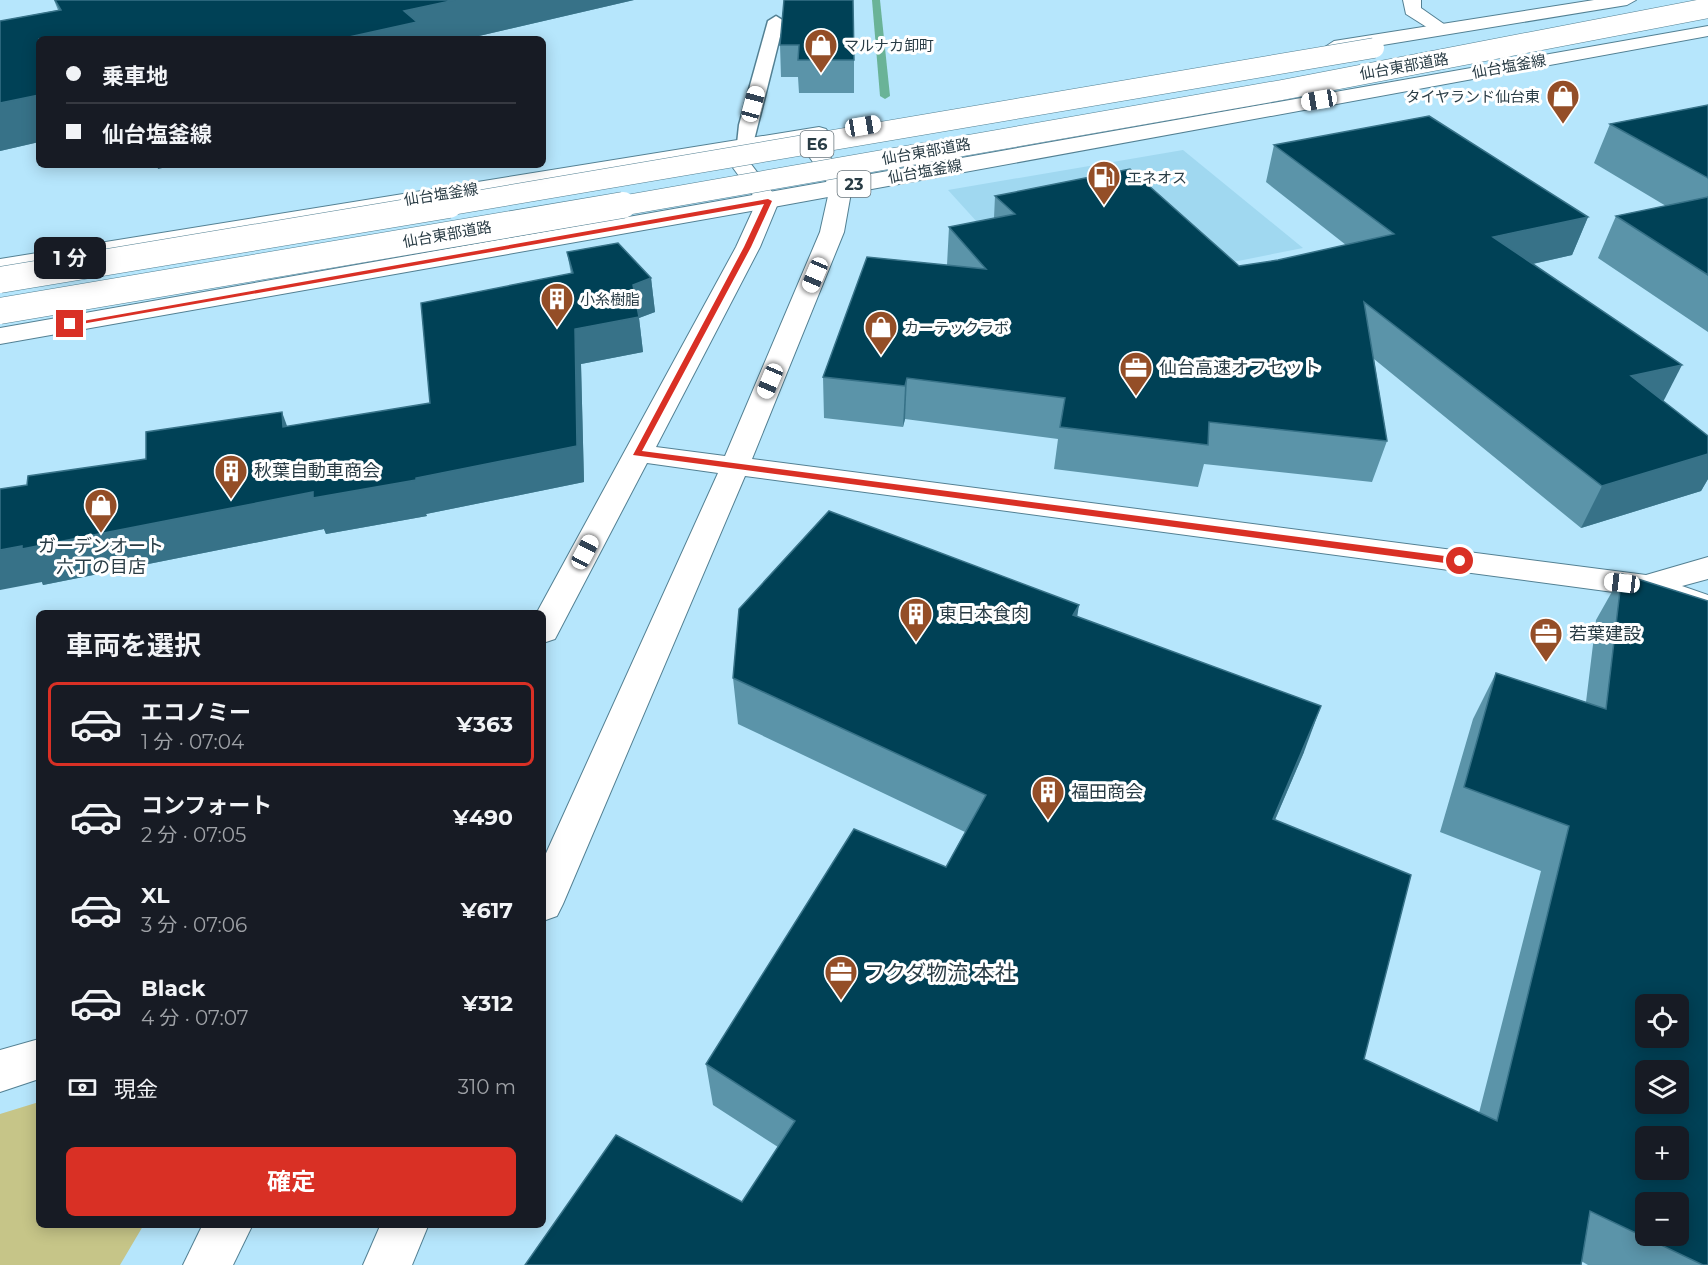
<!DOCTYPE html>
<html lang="ja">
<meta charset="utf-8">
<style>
body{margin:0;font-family:Montserrat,"Noto Sans JP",sans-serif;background:#242831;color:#f1f3f6;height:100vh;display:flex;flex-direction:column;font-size:22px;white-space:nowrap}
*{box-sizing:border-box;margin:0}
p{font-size:20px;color:#9ea1a6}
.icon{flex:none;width:33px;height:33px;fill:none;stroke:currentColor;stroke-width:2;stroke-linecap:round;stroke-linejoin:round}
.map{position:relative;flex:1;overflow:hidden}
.drawer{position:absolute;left:36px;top:610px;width:510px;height:618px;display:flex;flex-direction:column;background:#171b24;border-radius:9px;box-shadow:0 3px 15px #0003}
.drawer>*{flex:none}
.guide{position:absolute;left:36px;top:36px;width:510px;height:132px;border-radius:9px;box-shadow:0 3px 15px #0003;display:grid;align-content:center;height:132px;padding:0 30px;background:#171b24}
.buttons{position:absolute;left:1635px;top:994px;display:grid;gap:12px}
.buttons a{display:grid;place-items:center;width:54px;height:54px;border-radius:9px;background:#171b24;box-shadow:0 3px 15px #0003;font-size:30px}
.end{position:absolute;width:27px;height:27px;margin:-14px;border:8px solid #d93025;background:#fff;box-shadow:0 0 0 3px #fff}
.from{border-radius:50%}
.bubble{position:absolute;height:42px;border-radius:9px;background:#171b24;box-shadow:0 3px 15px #0003;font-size:20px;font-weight:700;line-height:42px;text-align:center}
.car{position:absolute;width:18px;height:36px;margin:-18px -9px;border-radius:8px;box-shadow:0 0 4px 2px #0007;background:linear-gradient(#fff 24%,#345 0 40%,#fff 0 76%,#345 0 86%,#fff 0)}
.guide b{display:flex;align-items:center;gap:21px;height:57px;font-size:22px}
.guide b+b{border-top:2px solid #363941}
.guide i{width:15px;height:15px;background:#f1f3f6}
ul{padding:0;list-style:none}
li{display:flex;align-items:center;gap:18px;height:84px;margin:0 12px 9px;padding:0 18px;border:3px solid transparent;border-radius:9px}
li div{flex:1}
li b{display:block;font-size:22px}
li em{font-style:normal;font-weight:700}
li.current{border-color:#d93025}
li>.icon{width:54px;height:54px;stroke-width:1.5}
h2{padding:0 30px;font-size:27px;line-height:72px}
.pay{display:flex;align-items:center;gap:15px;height:66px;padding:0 30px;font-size:22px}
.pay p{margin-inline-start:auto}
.primary-button{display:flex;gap:12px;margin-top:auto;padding:12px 30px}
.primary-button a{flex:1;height:69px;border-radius:9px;background:#d93025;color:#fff;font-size:24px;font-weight:700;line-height:69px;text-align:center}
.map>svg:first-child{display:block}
.built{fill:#a0d8f0}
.green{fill:#c6c588}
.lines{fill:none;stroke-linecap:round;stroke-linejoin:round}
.stream{fill:#6ab397;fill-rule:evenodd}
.service-casing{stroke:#538093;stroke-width:3}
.minor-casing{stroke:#538093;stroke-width:2}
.tertiary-casing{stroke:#538093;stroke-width:2}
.primary-casing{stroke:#538093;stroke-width:2}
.service{fill:#fff;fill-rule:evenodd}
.minor{fill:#fff;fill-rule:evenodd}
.tertiary{fill:#fff;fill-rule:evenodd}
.primary{fill:#fff;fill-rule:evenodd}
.motorway-bridge-far1-casing{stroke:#538093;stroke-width:21;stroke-linecap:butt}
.motorway-bridge-casing{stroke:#538093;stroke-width:27;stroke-linecap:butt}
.motorway-bridge-far1{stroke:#fff;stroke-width:20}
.motorway-bridge{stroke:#fff;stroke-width:26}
.wall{fill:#5b94a9}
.shaded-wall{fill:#377288}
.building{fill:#004156;stroke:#377288;stroke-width:1.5;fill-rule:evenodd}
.route{fill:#d93025}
.labels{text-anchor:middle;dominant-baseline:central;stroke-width:6;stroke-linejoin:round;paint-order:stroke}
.far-poi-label{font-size:15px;fill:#293c45;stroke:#fff;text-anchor:start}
.far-street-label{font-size:15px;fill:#293c45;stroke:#fff}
.shield{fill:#fff;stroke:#69767d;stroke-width:1.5}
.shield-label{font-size:16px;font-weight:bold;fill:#293c45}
.poi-label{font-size:18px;fill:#293c45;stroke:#fff;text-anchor:start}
.near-poi-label{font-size:21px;fill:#293c45;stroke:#fff;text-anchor:start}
</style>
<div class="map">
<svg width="1708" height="1265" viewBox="0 0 1708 1265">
<rect width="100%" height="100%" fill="#b6e6fc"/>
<path class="built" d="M1183,150L1303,248L1047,299L948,190Z"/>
<path class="green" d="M39,1102V1226H143L120,1265H0V1114Z"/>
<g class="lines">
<path class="stream" d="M872,0H880L890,96L885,99L880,96Z"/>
<g class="service-casing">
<path id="service" d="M776,16L784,21L752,148H740L737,144L739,125L768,21Z"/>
</g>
<g class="minor-casing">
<path id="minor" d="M1403,0H1421V8L1451,29L1448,33H1436L1406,14Z"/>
</g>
<g class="tertiary-casing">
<g id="tertiary">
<path d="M805,130L812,132L852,187L844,232L752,459L1646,575L1708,557V579L1682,586L1708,595V618L1643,596L745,476L563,904L557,916L543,921V860L718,473L647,463L555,639L543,643V614H536L736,247L757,201L718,147L721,143H735L779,201L760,247L656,447L725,456L820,232L830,187L795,136L798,132Z"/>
<path d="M39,1039V1079L0,1092V1050Z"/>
<path d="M202,1226H252L233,1265H183Z"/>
<path d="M380,1226H428L412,1265H363Z"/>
</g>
</g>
<g class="primary-casing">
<g id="primary">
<path d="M1594,0H1636L1627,5L1334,53L1325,47L1334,41Z"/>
<path d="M1708,26V36L768,208L0,344V328Z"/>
<path d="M819,127L826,129L829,133L826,137L0,273V259Z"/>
</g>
</g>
<use href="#service" class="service"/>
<use href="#minor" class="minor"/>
<use href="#tertiary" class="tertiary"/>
<use href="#primary" class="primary"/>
<g class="motorway-bridge-far1-casing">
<g id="motorway-bridge-far1">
<path d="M440,207L1374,48"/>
<path d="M615,207L1282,90L1708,8"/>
</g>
</g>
<g class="motorway-bridge-casing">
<g id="motorway-bridge">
<path d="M0,280L449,205"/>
<path d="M0,311L623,205"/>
</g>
</g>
<use href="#motorway-bridge-far1" class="motorway-bridge-far1"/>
<use href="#motorway-bridge" class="motorway-bridge"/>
</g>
<g class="wall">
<path d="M54,0H634L466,39H39V142L0,151V21L58,10Z"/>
<path d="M784,0L854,60V93H799L798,77H781L780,45Z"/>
<path d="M1708,105V332L1598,258L1616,216L1666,206L1594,163L1610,124Z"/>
<path d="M1274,145L1588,217L1572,255L1533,264L1663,401L1708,454V479L1701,491L1581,528L1374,359L1387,441L1372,482L1204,464L1198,487L1054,469L1058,439L905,419L903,427L824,418L823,377L947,265L949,227L994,218L995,196L1239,266L1278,260L1346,245L1266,182Z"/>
<path d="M567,252L651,278L655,312L639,318L643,352L581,364L584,482L426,514L427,516L326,534L324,529L43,585L42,582L27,485L287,427L430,403L571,274Z"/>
<path d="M1622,574L1708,1265H1588L1581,1261L742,1202L778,1147L713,1105L706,1064L946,867L965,832L738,724L733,678L1077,616L1304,752L1275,820L1364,1059L1479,1113L1541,871L1440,832L1473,719L1496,673L1586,702L1596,620Z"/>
</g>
<g class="shaded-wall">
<path d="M455,0H634L466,39H340L404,11Z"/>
<path d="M39,95V142L0,151V103Z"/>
<path d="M157,165H175L158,169Z"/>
<path d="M1588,217L1572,255L1478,276L1493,237Z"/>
<path d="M651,278L655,312L639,318L643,352L581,364L584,482L426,514L427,516L326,534L324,529L43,585L42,582L0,590V550L313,492L416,478L575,329L633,285Z"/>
<path d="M1682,365L1661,406L1631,376Z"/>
<path d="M907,378L905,419L903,427L905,386Z"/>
<path d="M282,412L295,448L283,427Z"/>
<path d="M1708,454V479L1701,491L1581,528L1602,486Z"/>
<path d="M1079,605L1072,651L1073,615Z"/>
<path d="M1321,706L1304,752L1256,864L1273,819Z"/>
</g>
<g class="building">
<path d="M55,0H455L404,11L417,22L340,39H39V95L0,103V21L61,10Z"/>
<path d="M784,0H853L854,60H798L799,45H780Z"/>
<path d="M1708,105V178L1610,124Z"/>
<path d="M1429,116L1588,217L1493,237L1682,365L1631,376L1708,436V454L1602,486L1364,302L1387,441L1209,422L1208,445L1060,427L1065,398L907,378L905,386L823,377L867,257L986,269L949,227L1015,214L995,196L1130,169L1239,266L1278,260L1394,234L1274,145Z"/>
<path d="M1708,197V275L1616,216Z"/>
<path d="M618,243L651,278L633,285L639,317L575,329L577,446L416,478V480L313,498V492L22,549V546L0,550V489L27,485L28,476L146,459V432L282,412L283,427L430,403L421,303L573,273L567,252Z"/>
<path d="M829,511L1079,605L1073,615L1321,706L1273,819L1411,875L1364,1059L1497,1121L1569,826L1464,787L1496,673L1606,709L1622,574L1708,601V1265H1703L1590,1211L1581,1265H525L616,1135L742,1202L795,1121L706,1064L854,829L946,867L986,795L733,678L739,609ZM1646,1005H1678V1038H1646ZM1646,1071H1678V1104H1646ZM1646,1137H1678V1170H1646ZM1646,1203H1678V1236H1646Z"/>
</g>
<path class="route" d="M768,199L772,201L751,247L642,451L1460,558L1464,561L1460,565L633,455L744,247L764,204L70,326L66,324Z"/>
<defs>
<g id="shop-pin" transform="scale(1.725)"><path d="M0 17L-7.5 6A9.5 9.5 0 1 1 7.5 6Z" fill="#944e27" stroke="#fff"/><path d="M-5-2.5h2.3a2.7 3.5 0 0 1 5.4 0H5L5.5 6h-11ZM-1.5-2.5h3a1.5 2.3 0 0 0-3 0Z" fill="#fff"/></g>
<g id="fuel-pin" transform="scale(1.725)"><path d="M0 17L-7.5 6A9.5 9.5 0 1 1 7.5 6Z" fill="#944e27" stroke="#fff"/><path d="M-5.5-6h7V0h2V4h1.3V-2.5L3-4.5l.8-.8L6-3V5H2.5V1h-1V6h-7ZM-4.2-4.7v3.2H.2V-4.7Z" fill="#fff"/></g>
<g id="building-pin" transform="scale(1.725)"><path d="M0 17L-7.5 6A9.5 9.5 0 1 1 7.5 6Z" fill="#944e27" stroke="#fff"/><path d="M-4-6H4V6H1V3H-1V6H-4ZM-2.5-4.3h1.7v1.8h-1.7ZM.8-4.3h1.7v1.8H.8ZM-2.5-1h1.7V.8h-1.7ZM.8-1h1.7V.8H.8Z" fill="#fff"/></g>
<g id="office-pin" transform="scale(1.725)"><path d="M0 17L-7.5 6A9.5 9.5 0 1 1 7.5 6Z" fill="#944e27" stroke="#fff"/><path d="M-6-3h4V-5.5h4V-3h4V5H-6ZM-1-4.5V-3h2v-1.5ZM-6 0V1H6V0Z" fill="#fff"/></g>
</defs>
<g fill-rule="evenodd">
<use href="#shop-pin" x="821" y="45"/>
<use href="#shop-pin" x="1563" y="96"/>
<use href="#fuel-pin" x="1104" y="177"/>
<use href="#building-pin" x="557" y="299"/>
<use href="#shop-pin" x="881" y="327"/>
<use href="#office-pin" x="1136" y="368"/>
<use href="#building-pin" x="231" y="471"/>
<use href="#shop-pin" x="101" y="505"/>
<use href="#building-pin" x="916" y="614"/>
<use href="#office-pin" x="1546" y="634"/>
<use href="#building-pin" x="1048" y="792"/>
<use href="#office-pin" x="841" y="972"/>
</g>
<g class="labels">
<g class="far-poi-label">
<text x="844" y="45">マルナカ卸町</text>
<text x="1540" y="96" text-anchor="end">タイヤランド仙台東</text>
<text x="1127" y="177">エネオス</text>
<text x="580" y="299">小糸樹脂</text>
<text x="904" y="327">カーテックラボ</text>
</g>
<g class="far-street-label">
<text transform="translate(1404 66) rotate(-10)">仙台東部道路</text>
<text transform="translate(1509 66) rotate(-10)">仙台塩釜線</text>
<text transform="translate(926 151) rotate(-10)">仙台東部道路</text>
<text transform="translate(925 171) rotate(-10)">仙台塩釜線</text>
<text transform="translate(441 194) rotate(-9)">仙台塩釜線</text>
<text transform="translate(447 234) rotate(-10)">仙台東部道路</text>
</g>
<g class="shield">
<rect x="800.5" y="131" width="33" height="26" rx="4.5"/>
<rect x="837.5" y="171" width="33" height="26" rx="4.5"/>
</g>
<g class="shield-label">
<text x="817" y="144">E6</text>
<text x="854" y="184">23</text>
</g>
<g class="poi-label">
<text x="1159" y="368">仙台高速オフセット</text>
<text x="254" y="471">秋葉自動車商会</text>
<text x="101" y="546" text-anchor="middle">ガーデンオート<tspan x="101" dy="21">六丁の目店</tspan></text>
<text x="939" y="614">東日本食肉</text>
<text x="1569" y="634">若葉建設</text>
<text x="1071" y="792">福田商会</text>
</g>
<g class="near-poi-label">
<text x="864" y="972">フクダ物流 本社</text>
</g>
</g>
</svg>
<div class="buttons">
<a><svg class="icon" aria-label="locate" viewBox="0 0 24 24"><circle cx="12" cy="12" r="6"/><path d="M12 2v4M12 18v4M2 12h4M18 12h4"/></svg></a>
<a><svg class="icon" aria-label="layers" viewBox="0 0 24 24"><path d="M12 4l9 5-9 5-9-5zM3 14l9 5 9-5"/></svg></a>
<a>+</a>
<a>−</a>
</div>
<i class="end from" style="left:1460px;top:561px"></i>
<i class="end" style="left:70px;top:324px"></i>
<div class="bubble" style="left:34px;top:237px;width:72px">1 分</div>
<i class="car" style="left:1319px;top:100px;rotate:260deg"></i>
<i class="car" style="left:753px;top:104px;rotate:15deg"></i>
<i class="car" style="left:863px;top:126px;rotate:80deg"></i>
<i class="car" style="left:815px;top:275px;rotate:203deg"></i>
<i class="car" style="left:770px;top:381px;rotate:203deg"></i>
<i class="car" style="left:585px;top:552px;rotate:28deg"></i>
<i class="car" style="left:1622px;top:583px;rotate:277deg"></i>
<div class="guide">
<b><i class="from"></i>乗車地</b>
<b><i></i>仙台塩釜線</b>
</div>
<section class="drawer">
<h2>車両を選択</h2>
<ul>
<li class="current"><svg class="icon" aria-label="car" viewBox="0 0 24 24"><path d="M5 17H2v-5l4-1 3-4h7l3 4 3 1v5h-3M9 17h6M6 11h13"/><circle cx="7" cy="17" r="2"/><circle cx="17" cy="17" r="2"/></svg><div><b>エコノミー</b><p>1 分 · 07:04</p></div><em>¥363</em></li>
<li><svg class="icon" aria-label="car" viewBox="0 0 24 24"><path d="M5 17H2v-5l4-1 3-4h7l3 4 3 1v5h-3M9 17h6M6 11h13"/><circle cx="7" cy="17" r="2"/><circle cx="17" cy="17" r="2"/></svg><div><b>コンフォート</b><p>2 分 · 07:05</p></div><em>¥490</em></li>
<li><svg class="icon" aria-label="car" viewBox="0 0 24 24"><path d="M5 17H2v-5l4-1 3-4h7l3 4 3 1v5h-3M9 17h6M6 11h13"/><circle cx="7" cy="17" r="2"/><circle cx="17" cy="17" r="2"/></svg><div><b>XL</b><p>3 分 · 07:06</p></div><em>¥617</em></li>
<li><svg class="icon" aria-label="car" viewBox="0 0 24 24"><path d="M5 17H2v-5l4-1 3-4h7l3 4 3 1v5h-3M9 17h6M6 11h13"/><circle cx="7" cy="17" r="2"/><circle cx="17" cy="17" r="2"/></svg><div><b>Black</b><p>4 分 · 07:07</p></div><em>¥312</em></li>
</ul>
<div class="pay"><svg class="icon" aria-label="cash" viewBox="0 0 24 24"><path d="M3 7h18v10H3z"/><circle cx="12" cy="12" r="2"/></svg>現金<p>310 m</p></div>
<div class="primary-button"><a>確定</a></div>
</section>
</div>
